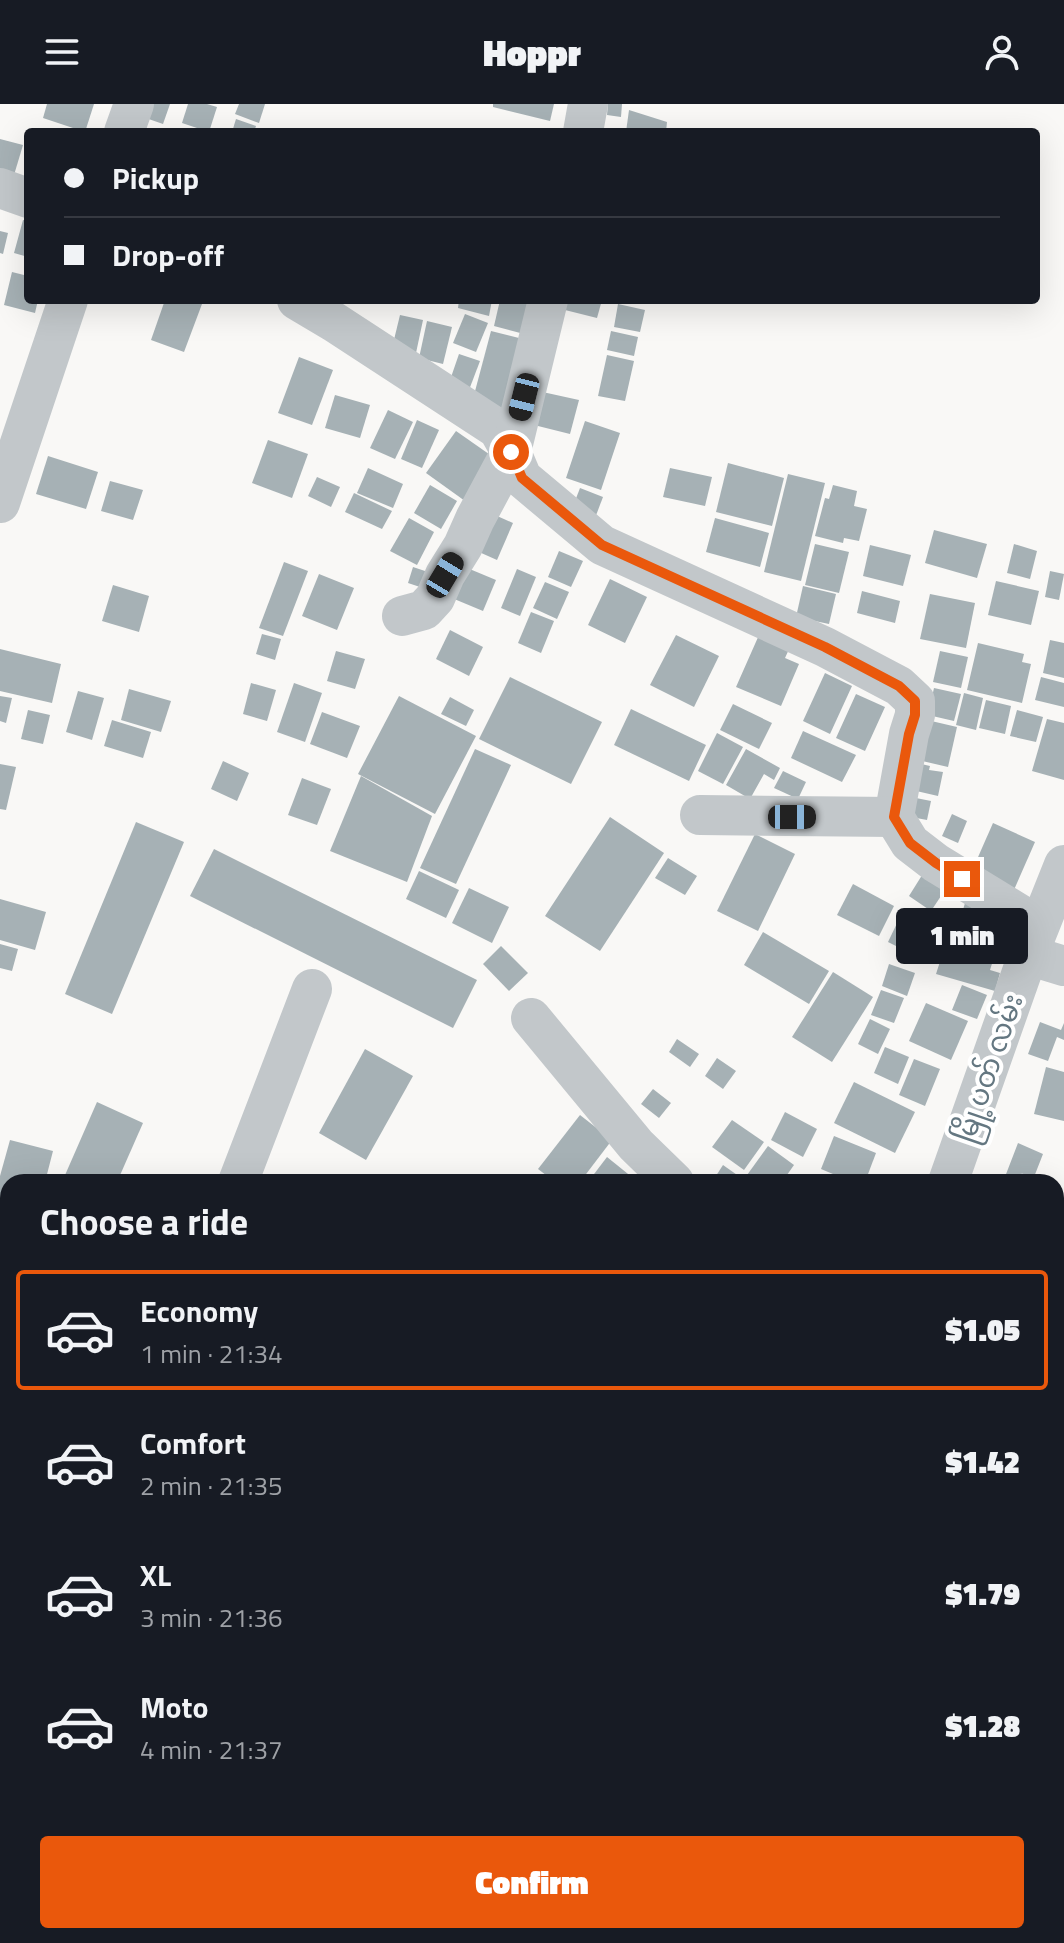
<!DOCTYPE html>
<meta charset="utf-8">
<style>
body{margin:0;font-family:"Titillium Web","Noto Sans Myanmar",sans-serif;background:#20242c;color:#f1f3f6;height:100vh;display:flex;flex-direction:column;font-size:30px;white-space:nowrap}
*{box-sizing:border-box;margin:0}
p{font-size:26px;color:#9ea1a6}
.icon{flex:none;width:44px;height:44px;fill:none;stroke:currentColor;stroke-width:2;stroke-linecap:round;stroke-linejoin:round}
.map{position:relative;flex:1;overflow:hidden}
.sheet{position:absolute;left:0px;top:1070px;width:1064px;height:770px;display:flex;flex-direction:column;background:#171b24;border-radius:24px 24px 0 0;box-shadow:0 8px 32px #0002}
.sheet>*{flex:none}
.guide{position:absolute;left:24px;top:24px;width:1016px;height:176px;border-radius:8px;box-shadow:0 8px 32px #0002;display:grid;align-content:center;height:176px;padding:0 40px;background:#171b24}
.end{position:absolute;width:36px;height:36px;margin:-18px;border:10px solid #ea580c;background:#fff;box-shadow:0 0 0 4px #fff}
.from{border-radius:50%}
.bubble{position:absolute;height:56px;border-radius:8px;background:#171b24;box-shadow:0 8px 32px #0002;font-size:26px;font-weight:800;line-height:56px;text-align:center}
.car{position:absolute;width:24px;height:48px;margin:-24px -12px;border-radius:10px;box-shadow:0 0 6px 2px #0007;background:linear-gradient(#222 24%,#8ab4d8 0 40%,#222 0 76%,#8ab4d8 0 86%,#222 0)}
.guide b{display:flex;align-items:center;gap:28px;height:76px;font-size:30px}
.guide b+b{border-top:2px solid #363941}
.guide i{width:20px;height:20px;background:#f1f3f6}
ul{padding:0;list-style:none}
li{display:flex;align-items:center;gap:24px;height:120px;margin:0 16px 12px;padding:0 24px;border:4px solid transparent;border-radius:8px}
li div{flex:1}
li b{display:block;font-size:30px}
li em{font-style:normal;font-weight:800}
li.active{border-color:#ea580c}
li>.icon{width:72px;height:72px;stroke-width:1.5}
h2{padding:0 40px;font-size:36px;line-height:96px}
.action{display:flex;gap:16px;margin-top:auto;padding:16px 40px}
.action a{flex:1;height:92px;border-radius:8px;background:#ea580c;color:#fff;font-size:32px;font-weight:800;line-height:92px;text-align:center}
header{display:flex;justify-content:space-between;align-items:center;height:104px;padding:0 40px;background:#171b24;font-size:36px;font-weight:800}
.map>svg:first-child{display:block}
.building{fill:#a6b1b5}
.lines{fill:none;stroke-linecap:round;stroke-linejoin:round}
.minor{stroke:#c2c7ca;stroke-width:40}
.route{stroke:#ea580c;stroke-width:10}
.labels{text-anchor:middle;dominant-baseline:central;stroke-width:8;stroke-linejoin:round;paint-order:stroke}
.street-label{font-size:28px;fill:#647781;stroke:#fff}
</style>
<header><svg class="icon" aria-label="menu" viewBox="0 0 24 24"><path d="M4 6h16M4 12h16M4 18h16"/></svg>Hoppr<svg class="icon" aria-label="person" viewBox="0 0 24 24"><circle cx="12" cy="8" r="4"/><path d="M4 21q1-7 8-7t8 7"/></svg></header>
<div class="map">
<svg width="1064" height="1839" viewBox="0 0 1064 1839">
<rect width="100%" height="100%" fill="#f9f8f6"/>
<g class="building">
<path d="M47,0H94L85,28L43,14Z"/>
<path d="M144,0H170L163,20L140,12Z"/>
<path d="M188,0H207L217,3L209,28L182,19Z"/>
<path d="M239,0H265L259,19L235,10Z"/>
<path d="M493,0H554L550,17L493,3Z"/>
<path d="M608,0H622L621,13L607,11Z"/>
<path d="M629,6L667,18L666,28H626Z"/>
<path d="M236,15L256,22L254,28H232Z"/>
<path d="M0,35L23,41L14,71L0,67Z"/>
<path d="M23,116L28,117V153L14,149Z"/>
<path d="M0,127L8,129L3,150L0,149Z"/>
<path d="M12,168L28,172V196H38L35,209L4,201Z"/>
<path d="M165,196H192L202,200L184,248L151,236Z"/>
<path d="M459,196H492L489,212L458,204Z"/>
<path d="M500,196H532L524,230L494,222Z"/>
<path d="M563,196H602L597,214L561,205Z"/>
<path d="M618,200L645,206L640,228L614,223Z"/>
<path d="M465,210L488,219L476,248L453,239Z"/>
<path d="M400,211L423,216L416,249L392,244Z"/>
<path d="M427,217L452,223L443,260L419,254Z"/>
<path d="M491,227L527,236L508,313L474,291Z"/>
<path d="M611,227L638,233L634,252L607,246Z"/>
<path d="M459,250L480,257L469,286L449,279Z"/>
<path d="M607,251L634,257L625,297L598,292Z"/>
<path d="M299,253L333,266L312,321L278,309Z"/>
<path d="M538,287L579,296L570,330L530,320Z"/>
<path d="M335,291L370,301L360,334L325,324Z"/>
<path d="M388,306L413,318L395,355L370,344Z"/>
<path d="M417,316L439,326L422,364L401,355Z"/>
<path d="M585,317L620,329L601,386L566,374Z"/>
<path d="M456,327L496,355L465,397L426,369Z"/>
<path d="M268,336L308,350L292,394L252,379Z"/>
<path d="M48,352L98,368L86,405L36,390Z"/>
<path d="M728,359L784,374L772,422L716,408Z"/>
<path d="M368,364L403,380L393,404L357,389Z"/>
<path d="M670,364L712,373L705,402L663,393Z"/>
<path d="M788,370L825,379L801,477L764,468Z"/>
<path d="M317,373L340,383L331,403L308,392Z"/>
<path d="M110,377L143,386L133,416L101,407Z"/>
<path d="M430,381L457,397L441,425L414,409Z"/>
<path d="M833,381L857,387L854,402L867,405L859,437L844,434L843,439L815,432L825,394L829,395Z"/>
<path d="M580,384L603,393L595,414L572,405Z"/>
<path d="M354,389L392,407L382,425L345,408Z"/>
<path d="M486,407L513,419L497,456L470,444Z"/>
<path d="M409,414L434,428L417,461L390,447Z"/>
<path d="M715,414L769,429L760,463L706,448Z"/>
<path d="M934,426L987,440L977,474L925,459Z"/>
<path d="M815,440L849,448L839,489L805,481Z"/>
<path d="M1014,440L1037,447L1030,475L1007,469Z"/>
<path d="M870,441L911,451L903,482L863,472Z"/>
<path d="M559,447L583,457L571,483L548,473Z"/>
<path d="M284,458L308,467L283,532L259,524Z"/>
<path d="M460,461L496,476L483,507L447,492Z"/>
<path d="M413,463L434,470L429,486L408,479Z"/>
<path d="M517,465L536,473L520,512L501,504Z"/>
<path d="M1050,467L1064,470L1059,496L1045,493Z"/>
<path d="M319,470L354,484L337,526L302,512Z"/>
<path d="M610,475L647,493L625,539L588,521Z"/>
<path d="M996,477L1039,487L1031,521L988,511Z"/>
<path d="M545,478L569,488L557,515L533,504Z"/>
<path d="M113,481L149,492L139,528L102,517Z"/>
<path d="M803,482L836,490L829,520L796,513Z"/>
<path d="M862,487L900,497L895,519L857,509Z"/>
<path d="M930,490L975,499L966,544L920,535Z"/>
<path d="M531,508L554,517L541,549L518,539Z"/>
<path d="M450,526L483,543L469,572L436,555Z"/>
<path d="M262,530L281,535L275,556L256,550Z"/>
<path d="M676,531L719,552L694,603L650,581Z"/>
<path d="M759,531L790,543L785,554L799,560L781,602L736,583Z"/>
<path d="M1050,536L1064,539V574L1043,569Z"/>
<path d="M978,539L1024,550L1022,558L1031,560L1022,599L967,586Z"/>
<path d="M0,545L61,560L52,599L0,587Z"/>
<path d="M336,547L365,555L355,585L327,577Z"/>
<path d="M940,547L968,553L961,584L933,578Z"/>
<path d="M825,569L852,582L830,630L803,617Z"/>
<path d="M510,573L602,618L571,680L479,635Z"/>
<path d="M1041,573L1064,579V603L1035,596Z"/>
<path d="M251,579L276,586L267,617L243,610Z"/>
<path d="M294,579L322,589L305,638L277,628Z"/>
<path d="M934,584L961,590L954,617L928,611Z"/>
<path d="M129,585L171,597L161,628L121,616Z"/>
<path d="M78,587L104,594L92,636L66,628Z"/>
<path d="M964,589L983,594L976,626L956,621Z"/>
<path d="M856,590L885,603L865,647L836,634Z"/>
<path d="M0,592L12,594L6,619L0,617Z"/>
<path d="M399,592L476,632L435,710L358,670Z"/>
<path d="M450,593L474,606L466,622L441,610Z"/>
<path d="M986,596L1011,602L1005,630L979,624Z"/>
<path d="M733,600L772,619L759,645L720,626Z"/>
<path d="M631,605L706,641L689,677L614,641Z"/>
<path d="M28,606L50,611L43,640L21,635Z"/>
<path d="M1017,606L1043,613L1036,638L1010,632Z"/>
<path d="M322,608L360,622L347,654L310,640Z"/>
<path d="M1047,615L1064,619V676L1032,667Z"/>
<path d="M112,616L151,628L143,654L104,642Z"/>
<path d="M927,616L957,623L948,663L918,656Z"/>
<path d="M803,627L856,651L842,678L791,654Z"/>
<path d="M717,629L743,643L723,680L698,667Z"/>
<path d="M475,645L511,661L456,780L420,764Z"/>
<path d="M746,645L780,664L774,676L764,670L750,695L726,681Z"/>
<path d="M223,657L249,669L237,697L211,685Z"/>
<path d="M917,659L930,662L929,666L943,668L938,692L912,686Z"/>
<path d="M0,660L16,663L6,706L0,705Z"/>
<path d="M783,667L806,678L798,695L774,684Z"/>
<path d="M361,672L432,712L407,778L330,747Z"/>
<path d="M302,674L331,685L317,721L288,711Z"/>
<path d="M916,694L931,697L927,716L911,713Z"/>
<path d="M952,710L967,717L958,739L942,732Z"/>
<path d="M610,713L664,749L600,847L545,812Z"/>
<path d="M136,718L184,738L112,910L65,890Z"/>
<path d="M993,719L1035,738L1013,788L971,769Z"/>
<path d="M755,730L795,750L758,827L717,807Z"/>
<path d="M214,745L477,876L453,924L190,792Z"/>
<path d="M668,754L697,772L685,791L655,774Z"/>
<path d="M419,767L459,786L446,814L406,795Z"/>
<path d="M924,768L947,783L931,807L909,792Z"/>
<path d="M853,780L894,802L879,832L837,811Z"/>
<path d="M469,784L509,803L492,839L452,819Z"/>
<path d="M0,795L46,808L35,846L0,836Z"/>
<path d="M965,799L997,808L987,843L959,834L963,817L960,816Z"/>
<path d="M901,811L938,828L924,856L888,838Z"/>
<path d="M1000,819L1016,822L1009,849L993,846Z"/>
<path d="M763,828L829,867L809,900L744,861Z"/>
<path d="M947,836L995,850L990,866L1000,869L995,887L936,870Z"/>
<path d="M0,840L18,845L12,867L0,864Z"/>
<path d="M501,842L528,869L509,887L483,860Z"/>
<path d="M889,860L915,869L907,892L882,882Z"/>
<path d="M833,868L873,893L832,958L792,933Z"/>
<path d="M962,881L987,891L977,915L952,906Z"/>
<path d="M881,886L904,894L894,919L871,911Z"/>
<path d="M926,899L968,917L951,956L909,937Z"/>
<path d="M870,915L890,925L878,950L858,940Z"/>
<path d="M1040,918L1061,926L1064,919V936L1057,933L1048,957L1028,950Z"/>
<path d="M677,935L699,950L690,963L669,948Z"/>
<path d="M885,943L909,953L898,980L874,969Z"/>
<path d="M365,945L413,972L366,1056L319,1029Z"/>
<path d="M717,954L736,967L723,985L705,972Z"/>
<path d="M914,955L940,965L925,1002L899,991Z"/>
<path d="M1046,963L1064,968V1017L1034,1010Z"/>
<path d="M854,978L915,1008L895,1049L834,1019Z"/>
<path d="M653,985L671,999L659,1014L641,1000Z"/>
<path d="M97,998L143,1019L117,1078H62Z"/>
<path d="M785,1008L817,1025L803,1053L771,1036Z"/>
<path d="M580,1011L612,1036L580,1078H555L538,1065Z"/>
<path d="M732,1016L764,1038L744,1066L712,1043Z"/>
<path d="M834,1032L876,1049L865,1078H852L821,1065Z"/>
<path d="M10,1036L53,1047L45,1078H8V1120L0,1117V1072Z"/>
<path d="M1018,1039L1043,1050L1034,1073L1020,1069L1042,1078H1003Z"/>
<path d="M768,1042L794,1061L782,1078H742Z"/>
<path d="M607,1053L638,1078H588Z"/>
<path d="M723,1061L740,1073L737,1078H712Z"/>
<path d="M1056,1116L1064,1119V1207L1056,1204Z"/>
<path d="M1056,1209L1064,1213L1056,1234Z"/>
<path d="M1056,1340L1064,1342V1391L1056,1389Z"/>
<path d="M0,1373L8,1377V1431L0,1428Z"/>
<path d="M0,1453L8,1455V1488L1,1510Z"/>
<path d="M1061,1561L1064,1562V1606L1056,1604V1587Z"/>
<path d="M1057,1636L1064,1638V1680L1056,1679Z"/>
<path d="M0,1750L8,1752V1785L0,1782Z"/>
<path d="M4,1790L8,1792V1832H50L47,1839H0V1801Z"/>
<path d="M59,1832H79L77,1839H57Z"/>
<path d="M83,1832H112L110,1839H81Z"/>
<path d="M217,1832L215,1839H166L147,1833Z"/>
<path d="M334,1832H382L380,1839H332Z"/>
<path d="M496,1832H521L535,1836L534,1839H494Z"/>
<path d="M745,1832H873L871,1839H763Z"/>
<path d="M875,1832H907L925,1839H873Z"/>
</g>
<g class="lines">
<g class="minor">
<path d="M124,28L134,0"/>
<path d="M583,28L588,0"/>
<path d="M0,84L28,94"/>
<path d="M297,196L334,218L498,325L511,348L522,374L602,441L825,543L899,582L915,597V611L909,630L894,713L910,739L936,759L1039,822"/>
<path d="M0,399L68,196"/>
<path d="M402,512L424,506L435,494L445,471L463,442L475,415L511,348L548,196"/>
<path d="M700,711L894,713"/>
<path d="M1028,851L1064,862"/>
<path d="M531,914L636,1041L674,1078"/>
<path d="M238,1078L312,885"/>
<path d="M948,1078L1028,851L1064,761"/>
<path d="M1056,1432L1064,1434"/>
<path d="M0,1711L8,1689"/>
<path d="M124,1839L126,1832"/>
<path d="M321,1839L324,1832"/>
<path d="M679,1839L681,1832"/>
</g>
</g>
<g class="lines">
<path class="route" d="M511,348L522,374L602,441L825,543L899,582L915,597V611L909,630L894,713L910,739L936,759L962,775"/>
</g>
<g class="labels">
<g class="street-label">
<text transform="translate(988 964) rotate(-71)">မြို့ပတ် လမ်း</text>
</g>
</g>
</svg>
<i class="end from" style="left:511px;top:348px"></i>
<i class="end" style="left:962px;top:775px"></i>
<div class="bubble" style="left:896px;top:804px;width:132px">1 min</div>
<i class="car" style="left:524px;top:293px;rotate:194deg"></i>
<i class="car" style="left:445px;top:471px;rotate:31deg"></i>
<i class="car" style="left:792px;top:713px;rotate:90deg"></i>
<div class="guide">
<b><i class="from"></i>Pickup</b>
<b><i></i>Drop-off</b>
</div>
<section class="sheet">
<h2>Choose a ride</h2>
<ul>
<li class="active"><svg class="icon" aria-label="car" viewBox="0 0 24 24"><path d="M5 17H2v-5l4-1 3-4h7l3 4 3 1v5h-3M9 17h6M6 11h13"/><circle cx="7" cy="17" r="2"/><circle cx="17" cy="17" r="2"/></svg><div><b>Economy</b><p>1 min · 21:34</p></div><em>$1.05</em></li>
<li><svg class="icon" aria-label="car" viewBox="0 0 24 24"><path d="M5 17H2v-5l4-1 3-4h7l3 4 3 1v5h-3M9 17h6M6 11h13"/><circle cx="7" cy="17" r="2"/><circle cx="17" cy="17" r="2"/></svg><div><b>Comfort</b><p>2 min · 21:35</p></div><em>$1.42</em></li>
<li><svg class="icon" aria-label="car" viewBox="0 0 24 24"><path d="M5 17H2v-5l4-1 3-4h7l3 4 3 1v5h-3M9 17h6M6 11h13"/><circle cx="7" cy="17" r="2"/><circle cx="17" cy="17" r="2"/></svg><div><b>XL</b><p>3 min · 21:36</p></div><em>$1.79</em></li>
<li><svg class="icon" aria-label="car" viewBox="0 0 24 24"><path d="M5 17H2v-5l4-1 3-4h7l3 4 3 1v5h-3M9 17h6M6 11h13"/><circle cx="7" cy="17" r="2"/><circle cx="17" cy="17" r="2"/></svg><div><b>Moto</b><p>4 min · 21:37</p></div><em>$1.28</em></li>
</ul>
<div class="action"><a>Confirm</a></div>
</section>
</div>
